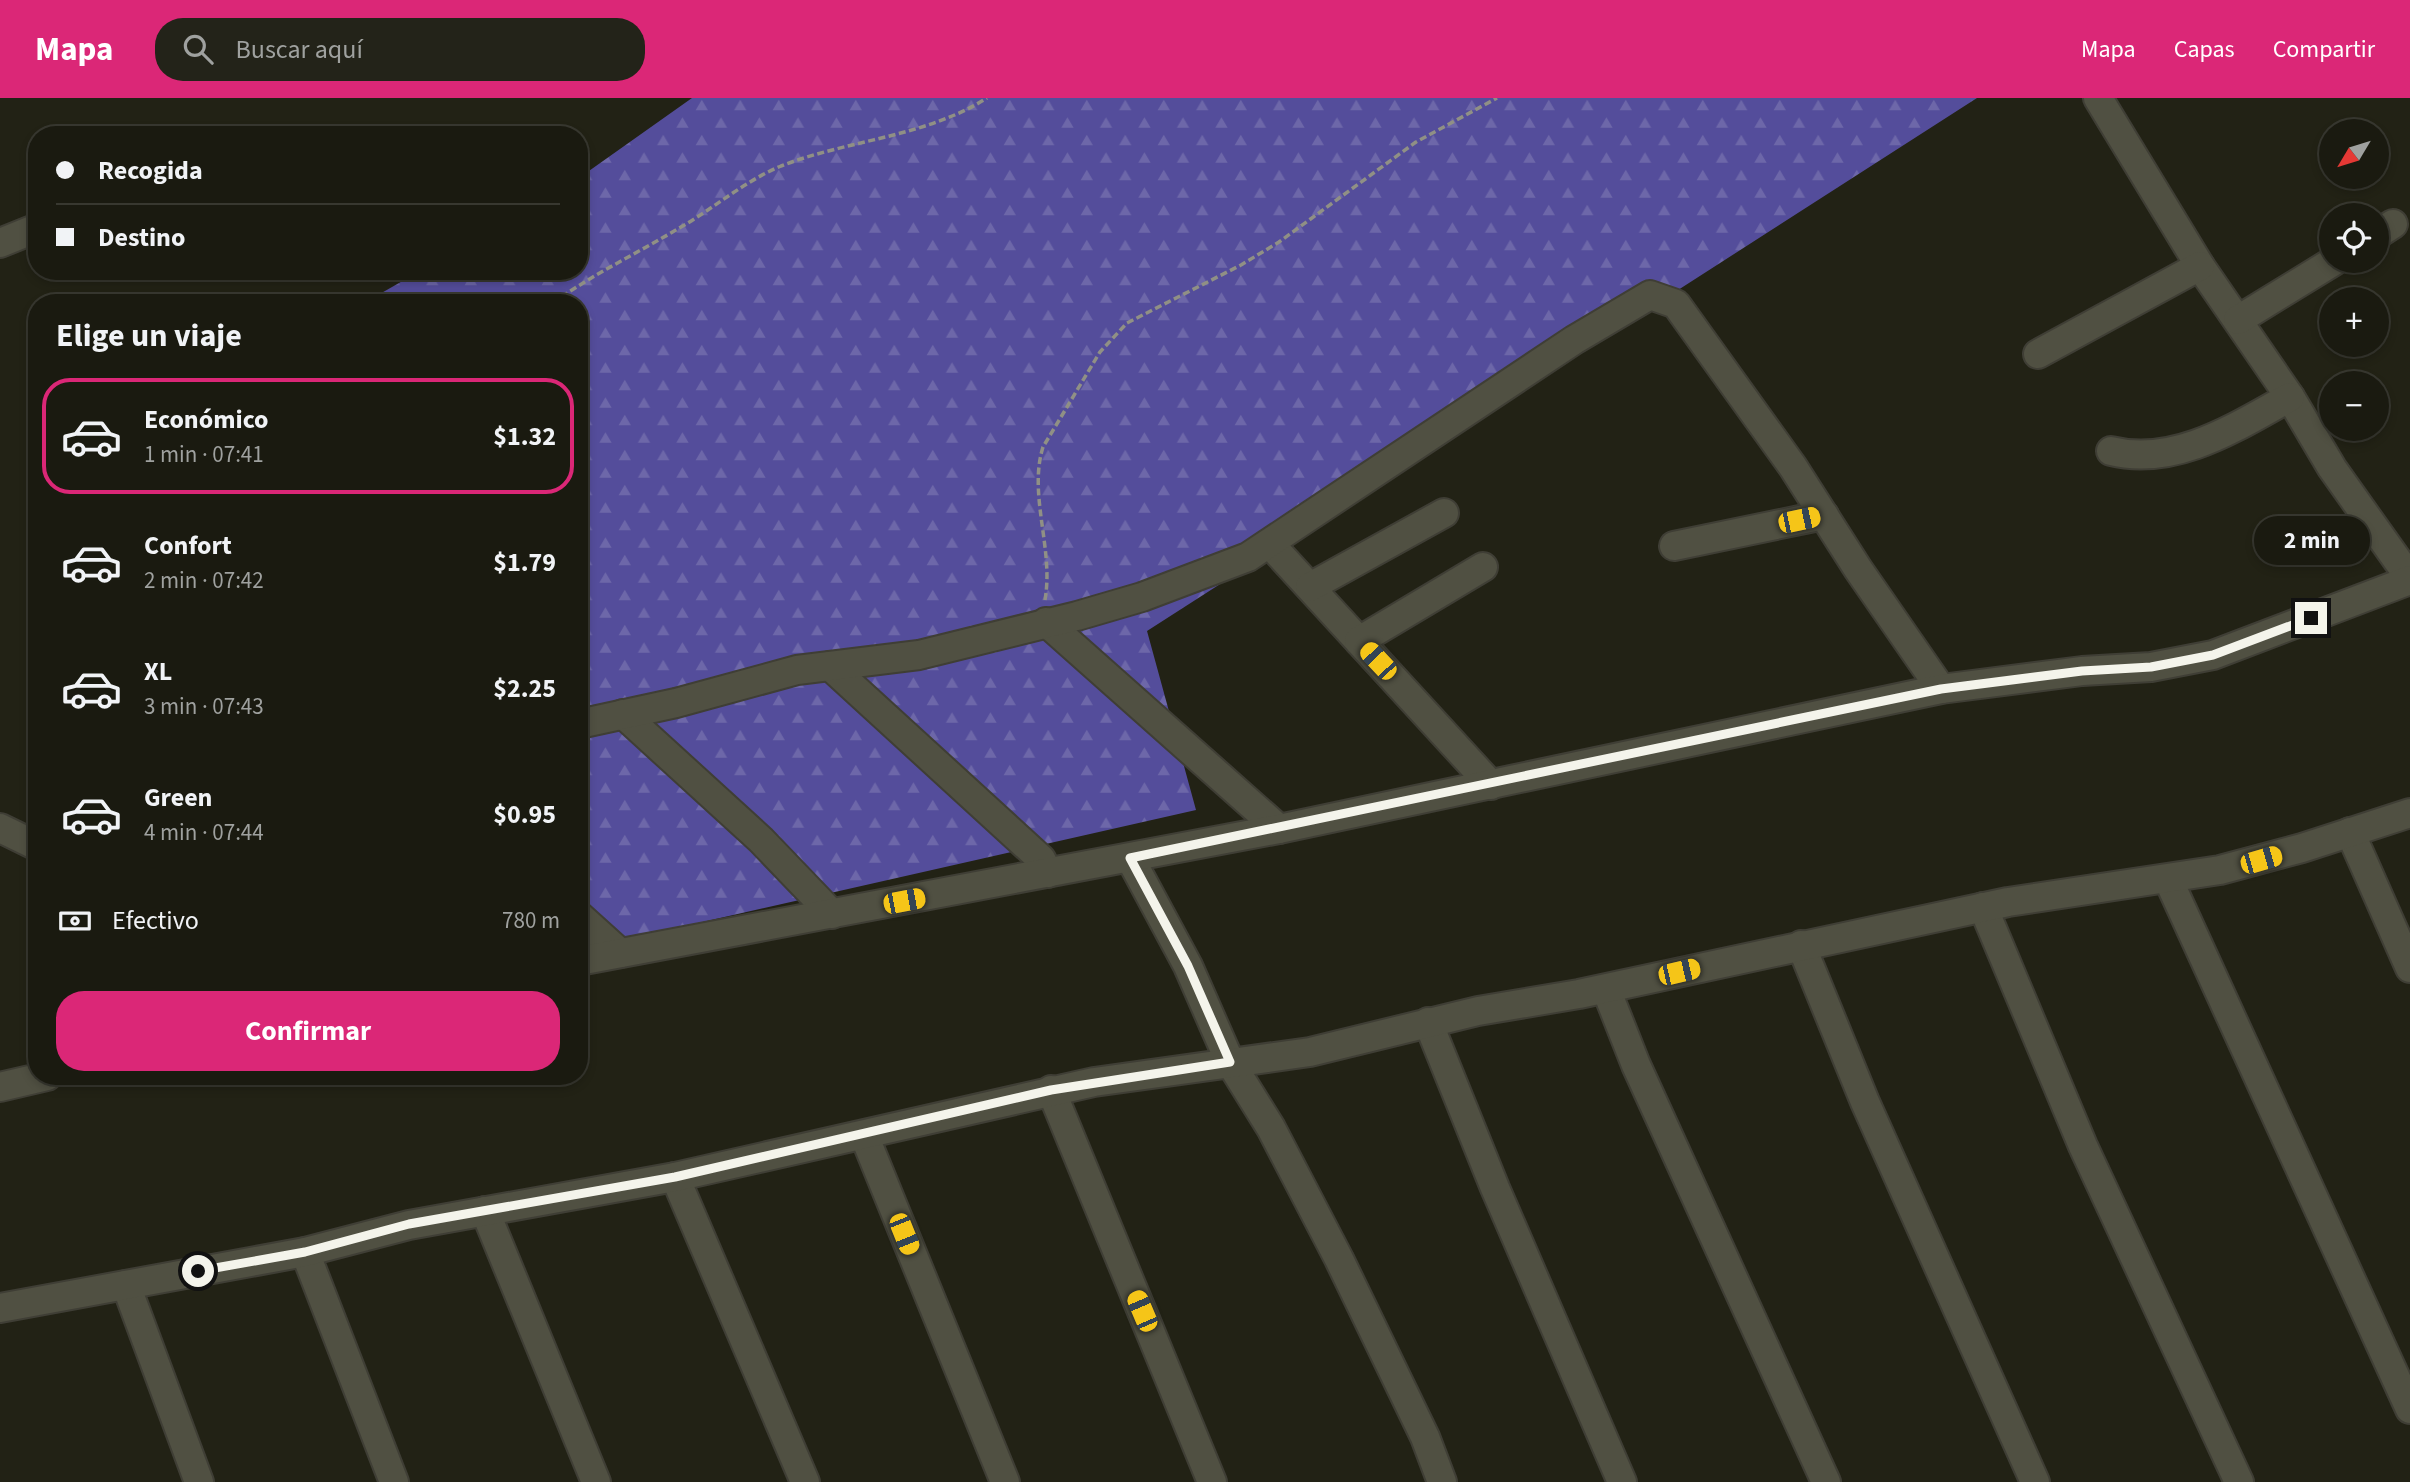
<!DOCTYPE html>
<html lang="es">
<meta charset="utf-8">
<style>
body{margin:0;font-family:"Source Sans 3",sans-serif;background:#232319;color:#f1f3f6;height:100vh;display:flex;flex-direction:column;font-size:26px;white-space:nowrap}
*{box-sizing:border-box;margin:0}
p{font-size:23px;color:#9fa19f}
.icon{flex:none;width:38px;height:38px;fill:none;stroke:currentColor;stroke-width:2;stroke-linecap:round;stroke-linejoin:round}
.map{position:relative;flex:1;overflow:hidden}
.details{position:absolute;left:28px;top:196px;width:560px;height:791px;display:flex;flex-direction:column;background:#1a1a10;border-radius:28px;box-shadow:0 4px 10px #0003,0 0 0 2px #383830}
.details>*{flex:none}
.banner{position:absolute;left:28px;top:28px;width:560px;height:154px;border-radius:28px;box-shadow:0 4px 10px #0003,0 0 0 2px #383830;display:grid;align-content:center;height:154px;padding:0 28px;background:#1a1a10}
.needle{width:46px;rotate:232deg}
.fabs{position:absolute;left:2319px;top:21px;display:grid;gap:14px}
.fabs a{display:grid;place-items:center;width:70px;height:70px;border-radius:50%;background:#1a1a10;box-shadow:0 4px 10px #0003,0 0 0 2px #383830;font-size:35px}
.end{position:absolute;width:32px;height:32px;margin:-16px;border:9px solid #f4f4eb;background:#111;box-shadow:0 0 0 4px #111}
.from{border-radius:50%}
.bubble{position:absolute;height:49px;border-radius:24px;background:#1a1a10;box-shadow:0 4px 10px #0003,0 0 0 2px #383830;font-size:23px;font-weight:700;line-height:49px;text-align:center}
.car{position:absolute;width:21px;height:42px;margin:-21px -10px;border-radius:9px;box-shadow:0 0 5px 2px #0007;background:linear-gradient(#f5c518 24%,#345 0 40%,#f5c518 0 76%,#345 0 86%,#f5c518 0)}
.banner b{display:flex;align-items:center;gap:24px;height:66px;font-size:26px}
.banner b+b{border-top:2px solid #383830}
.banner i{width:18px;height:18px;background:#f1f3f6}
ul{padding:0;list-style:none}
li{display:flex;align-items:center;gap:21px;height:116px;margin:0 14px 10px;padding:0 14px;border:4px solid transparent;border-radius:28px}
li div{flex:1}
li b{display:block;font-size:26px}
li em{font-style:normal;font-weight:700}
li.selected{border-color:#db2777}
li>.icon{width:63px;height:63px;stroke-width:1.5}
h2{padding:0 28px;font-size:32px;line-height:84px}
.pay{display:flex;align-items:center;gap:18px;height:77px;padding:0 28px;font-size:26px}
.pay p{margin-inline-start:auto}
.primary-button{display:flex;gap:14px;margin-top:auto;padding:14px 28px}
.primary-button a{flex:1;height:80px;border-radius:28px;background:#db2777;color:#fff;font-size:28px;font-weight:700;line-height:80px;text-align:center}
header{display:flex;align-items:center;gap:42px;box-sizing:border-box;height:98px;padding:0 35px;background:#db2777;color:#fff}
header strong{font-size:33px}
nav{display:flex;gap:38px;margin-inline-start:auto;font-size:24px}
.search{width:490px;height:63px;background:#232319;display:flex;align-items:center;gap:18px;box-sizing:border-box;padding:0 24px;border-radius:28px;color:#9fa19f;font-size:26px}
.map>svg:first-child{display:block}
.forest{fill:url(#forest-firs)}
.lines{fill:none;stroke-linecap:round;stroke-linejoin:round}
.minor-casing{stroke:#3f3e35;stroke-width:32}
.path{stroke:#909085;stroke-width:3.5;stroke-dasharray:7 3.5;stroke-linecap:butt}
.minor{stroke:#505042;stroke-width:28}
.route{stroke:#f4f4eb;stroke-width:9}
</style>
<header>
<strong>Mapa</strong>
<div class="search"><svg class="icon" aria-label="search" viewBox="0 0 24 24"><circle cx="10" cy="10" r="6"/><path d="M15 15l6 6"/></svg>Buscar aquí</div>
<nav><a>Mapa</a><a>Capas</a><a>Compartir</a></nav>
</header>
<div class="map">
<svg width="2410" height="1384" viewBox="0 0 2410 1384">
<defs>
<pattern id="forest-firs" width="22" height="20" patternUnits="userSpaceOnUse" patternTransform="scale(1.75)"><rect width="22" height="20" fill="#544d9b"/><path d="M5 1l3.5 6h-7zM16 11l3.5 6h-7z" fill="#6d67a9"/></pattern>
</defs>
<rect width="100%" height="100%" fill="#222215"/>
<path class="forest" d="M692,0H1977L1147,533L1196,712L579,852V205H364L420,173H579V80Z"/>
<g class="lines">
<g class="minor-casing">
<g id="minor">
<path d="M2098,0L2200,168L2290,299L2332,370L2410,480"/>
<path d="M2376,137L2393,126"/>
<path d="M0,145L37,130"/>
<path d="M2238,222L2334,163"/>
<path d="M2038,256L2200,168"/>
<path d="M2111,353C2175,369 2236,329 2290,299"/>
<path d="M1270,446L1491,687"/>
<path d="M1674,448L1824,417"/>
<path d="M1310,489L1444,415"/>
<path d="M1046,524L1279,731"/>
<path d="M1359,543L1483,469"/>
<path d="M830,568L1041,761L1048,775"/>
<path d="M623,616L761,742L832,816"/>
<path d="M579,626L676,605L797,572L919,557L1077,518L1142,499L1248,459L1574,242L1650,197L1676,206L1793,369L1858,471L1941,591"/>
<path d="M0,730L37,748"/>
<path d="M2350,734L2410,870"/>
<path d="M1130,760L1188,868L1230,964L1271,1030L1339,1161L1425,1339L1442,1384"/>
<path d="M2168,781L2410,1311"/>
<path d="M1983,809L2083,1048L2239,1384"/>
<path d="M579,818L620,855"/>
<path d="M1801,847L1865,1004L2035,1384"/>
<path d="M579,863L1279,731L1941,591L2082,573L2151,569L2213,557L2410,482"/>
<path d="M1606,891L1636,967L1826,1384"/>
<path d="M1428,924L1495,1090L1622,1384"/>
<path d="M0,989L47,978"/>
<path d="M1051,992L1212,1384"/>
<path d="M864,1037L1005,1384"/>
<path d="M675,1079L805,1384"/>
<path d="M485,1113L596,1384"/>
<path d="M305,1154L394,1384"/>
<path d="M126,1187L199,1384"/>
<path d="M0,1210L305,1154L409,1127L675,1079L1094,984L1310,954L1478,913L1579,896L2008,804L2220,772L2302,750L2410,715"/>
</g>
</g>
<g class="path">
<path d="M553,205C593,176 638,155 681,129C714,110 745,83 781,68C847,42 926,39 987,0"/>
<path d="M1045,502C1054,451 1028,397 1043,349L1100,254L1127,225L1241,167L1279,144L1416,44L1497,0"/>
</g>
<use href="#minor" class="minor"/>
</g>
<g class="lines">
<path class="route" d="M198,1173L305,1154L409,1126L675,1079L1051,992L1230,964L1188,868L1130,760L1941,591L2082,573L2151,569L2213,557L2311,520"/>
</g>
</svg>
<div class="fabs">
<a><svg class="needle" viewBox="-14 -14 28 28"><path d="M0-13l5 13h-10z" fill="#e53935"/><path d="M0 13l5-13h-10z" fill="#9fa19f"/></svg></a>
<a><svg class="icon" aria-label="locate" viewBox="0 0 24 24"><circle cx="12" cy="12" r="6"/><path d="M12 2v4M12 18v4M2 12h4M18 12h4"/></svg></a>
<a>+</a>
<a>−</a>
</div>
<i class="end from" style="left:198px;top:1173px"></i>
<i class="end" style="left:2311px;top:520px"></i>
<div class="bubble" style="left:2254px;top:418px;width:116px">2 min</div>
<i class="car" style="left:1799px;top:422px;rotate:78deg"></i>
<i class="car" style="left:1378px;top:563px;rotate:317deg"></i>
<i class="car" style="left:2261px;top:762px;rotate:74deg"></i>
<i class="car" style="left:904px;top:803px;rotate:79deg"></i>
<i class="car" style="left:1679px;top:874px;rotate:77deg"></i>
<i class="car" style="left:904px;top:1136px;rotate:158deg"></i>
<i class="car" style="left:1142px;top:1213px;rotate:337deg"></i>
<div class="banner">
<b><i class="from"></i>Recogida</b>
<b><i></i>Destino</b>
</div>
<section class="details">
<h2>Elige un viaje</h2>
<ul>
<li class="selected"><svg class="icon" aria-label="car" viewBox="0 0 24 24"><path d="M5 17H2v-5l4-1 3-4h7l3 4 3 1v5h-3M9 17h6M6 11h13"/><circle cx="7" cy="17" r="2"/><circle cx="17" cy="17" r="2"/></svg><div><b>Económico</b><p>1 min · 07:41</p></div><em>$1.32</em></li>
<li><svg class="icon" aria-label="car" viewBox="0 0 24 24"><path d="M5 17H2v-5l4-1 3-4h7l3 4 3 1v5h-3M9 17h6M6 11h13"/><circle cx="7" cy="17" r="2"/><circle cx="17" cy="17" r="2"/></svg><div><b>Confort</b><p>2 min · 07:42</p></div><em>$1.79</em></li>
<li><svg class="icon" aria-label="car" viewBox="0 0 24 24"><path d="M5 17H2v-5l4-1 3-4h7l3 4 3 1v5h-3M9 17h6M6 11h13"/><circle cx="7" cy="17" r="2"/><circle cx="17" cy="17" r="2"/></svg><div><b>XL</b><p>3 min · 07:43</p></div><em>$2.25</em></li>
<li><svg class="icon" aria-label="car" viewBox="0 0 24 24"><path d="M5 17H2v-5l4-1 3-4h7l3 4 3 1v5h-3M9 17h6M6 11h13"/><circle cx="7" cy="17" r="2"/><circle cx="17" cy="17" r="2"/></svg><div><b>Green</b><p>4 min · 07:44</p></div><em>$0.95</em></li>
</ul>
<div class="pay"><svg class="icon" aria-label="cash" viewBox="0 0 24 24"><path d="M3 7h18v10H3z"/><circle cx="12" cy="12" r="2"/></svg>Efectivo<p>780 m</p></div>
<div class="primary-button"><a>Confirmar</a></div>
</section>
</div>
